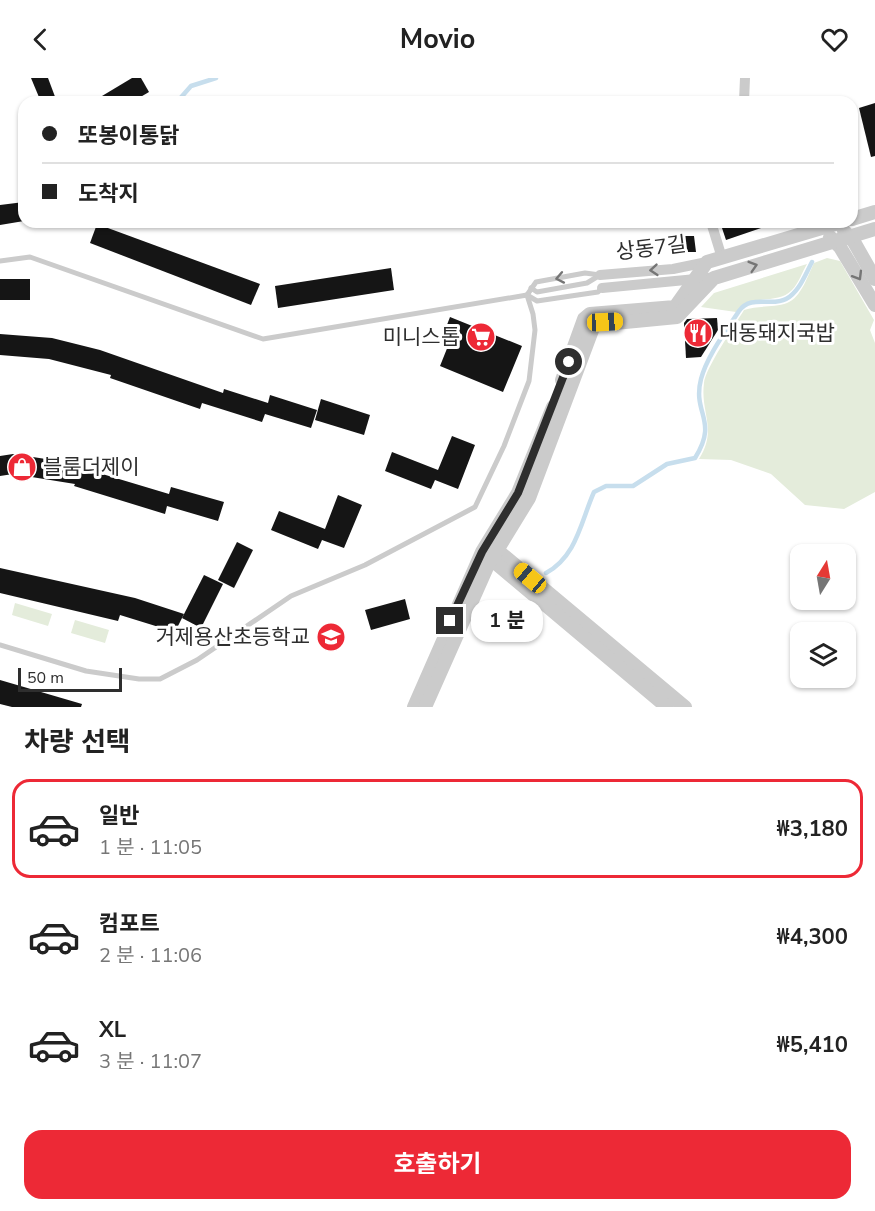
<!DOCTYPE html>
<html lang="ko">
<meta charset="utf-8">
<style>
body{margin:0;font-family:"Nunito Sans","Noto Sans KR",sans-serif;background:#f2f2f2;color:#222;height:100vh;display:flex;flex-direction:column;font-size:22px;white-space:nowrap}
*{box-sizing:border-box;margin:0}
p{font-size:20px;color:#767676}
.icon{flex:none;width:33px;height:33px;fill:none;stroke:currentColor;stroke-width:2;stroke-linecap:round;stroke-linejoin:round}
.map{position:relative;height:629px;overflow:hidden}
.drawer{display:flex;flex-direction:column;background:#fff;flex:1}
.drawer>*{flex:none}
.hud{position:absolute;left:18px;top:18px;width:840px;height:132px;border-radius:18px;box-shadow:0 2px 4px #0004;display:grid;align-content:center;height:132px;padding:0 24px;background:#fff}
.needle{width:39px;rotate:11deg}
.fabs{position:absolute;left:790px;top:466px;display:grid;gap:12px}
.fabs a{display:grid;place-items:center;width:66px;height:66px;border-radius:12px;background:#fff;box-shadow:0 2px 4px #0004;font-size:30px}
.scale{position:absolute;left:18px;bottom:15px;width:104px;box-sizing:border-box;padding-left:6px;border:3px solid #2e2e2e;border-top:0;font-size:16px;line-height:21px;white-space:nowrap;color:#2e2e2e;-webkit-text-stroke:4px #fff;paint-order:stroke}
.end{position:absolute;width:27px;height:27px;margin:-14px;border:8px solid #2e2e2e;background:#fff;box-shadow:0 0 0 3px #fff}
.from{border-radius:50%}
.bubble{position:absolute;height:42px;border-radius:18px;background:#fff;box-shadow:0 2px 4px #0004;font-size:20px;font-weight:700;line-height:42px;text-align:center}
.car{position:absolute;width:18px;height:36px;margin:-18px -9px;border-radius:8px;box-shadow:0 0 4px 2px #0007;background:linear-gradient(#f5c518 24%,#345 0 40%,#f5c518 0 76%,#345 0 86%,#f5c518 0)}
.hud b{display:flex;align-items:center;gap:21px;height:57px;font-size:22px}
.hud b+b{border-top:2px solid #e0e0e0}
.hud i{width:15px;height:15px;background:#222}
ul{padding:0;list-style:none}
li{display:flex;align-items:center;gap:18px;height:99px;margin:0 12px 9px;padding:0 12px;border:3px solid transparent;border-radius:18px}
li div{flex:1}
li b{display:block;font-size:22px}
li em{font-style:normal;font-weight:700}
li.selected{border-color:#ed2936}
li>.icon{width:54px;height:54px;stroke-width:1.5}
h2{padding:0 24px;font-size:27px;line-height:72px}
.primary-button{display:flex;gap:12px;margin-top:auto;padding:12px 24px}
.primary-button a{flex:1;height:69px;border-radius:18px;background:#ed2936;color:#fff;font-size:24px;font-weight:700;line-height:69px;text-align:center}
header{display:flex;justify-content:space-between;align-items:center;height:78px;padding:0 24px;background:#fff;font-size:27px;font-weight:700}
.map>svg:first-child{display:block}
.green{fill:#e4ecdb}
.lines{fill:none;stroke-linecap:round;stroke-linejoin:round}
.stream{stroke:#c7deed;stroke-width:4.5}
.building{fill:#151515}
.service{stroke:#cbcbcb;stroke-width:5}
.minor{stroke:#cbcbcb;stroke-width:10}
.tertiary{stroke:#cbcbcb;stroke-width:14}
.oneway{stroke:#757575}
.route{stroke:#2e2e2e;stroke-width:8}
.labels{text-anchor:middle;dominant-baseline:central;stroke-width:6;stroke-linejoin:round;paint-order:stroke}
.street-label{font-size:21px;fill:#2e2e2e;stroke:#fff}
.poi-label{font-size:21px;fill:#2e2e2e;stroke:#fff;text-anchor:start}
</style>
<header><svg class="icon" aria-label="back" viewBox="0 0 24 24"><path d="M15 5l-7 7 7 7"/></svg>Movio<svg class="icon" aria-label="heart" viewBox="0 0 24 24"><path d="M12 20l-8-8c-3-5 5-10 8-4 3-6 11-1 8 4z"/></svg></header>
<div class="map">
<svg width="875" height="629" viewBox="0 0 875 629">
<rect width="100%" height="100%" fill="#fff"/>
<g class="green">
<path d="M827,180L840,183L874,242L870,252L875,265V414L844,431L805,427L771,396L731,382L699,381C718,351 700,335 704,305C705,291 735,247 744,232C758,227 774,230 787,225C801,220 808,197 814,185Z"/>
<path d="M807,186C802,194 799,205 792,212C777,228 751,214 736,234L701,229L714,215Z"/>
<path d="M15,525L52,536L48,548L12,537Z"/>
<path d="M75,542L109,552L105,565L71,555Z"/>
</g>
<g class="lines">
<g class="stream">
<path d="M177,24L191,8L216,0"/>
<path d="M546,495C577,478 581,443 594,414L606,408H633L667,386L695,380C719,342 692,336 701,301C707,278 726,253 739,233C751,216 772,229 786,221C799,214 805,197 812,184"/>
</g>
</g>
<g class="building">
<path d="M31,0H48L57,24H41Z"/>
<path d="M132,0H141L149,14L132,24H92Z"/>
<path d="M875,25V78L871,79L859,30Z"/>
<path d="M24,124V143L0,147V127Z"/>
<path d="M720,144H773V146L726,162Z"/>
<path d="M97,146L260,206L251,227L90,165Z"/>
<path d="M677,158H694L696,174H678Z"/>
<path d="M391,190L394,212L278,230L275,208Z"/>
<rect x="0" y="201" width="30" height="21"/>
<path d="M450,239L522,268L503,314L440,288L448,268L440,265Z"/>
<path d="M717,240L718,252L701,279L686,280L684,245L687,241Z"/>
<path d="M0,256L52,260L100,272L223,315L224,311L268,325L270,317L317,332L311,350L265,336L262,344L202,325L200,331L110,300L111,297L49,281L0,277Z"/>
<path d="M321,321L370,337L364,357L315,342Z"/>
<path d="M452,358L475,367L458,411L435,402L431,411L385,393L392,374L438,392Z"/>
<path d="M13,376L59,383L169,416L171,409L224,424L218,443L167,428L165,436L74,408L75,406L13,396L0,398V378Z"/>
<path d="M338,417L362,427L344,470L322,462L318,471L271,452L279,433L325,451Z"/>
<path d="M237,464L253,472L234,510L218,502Z"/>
<path d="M0,490L135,520L184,536L175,554L120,537L118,543L0,515Z"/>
<path d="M204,497L223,506L201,550L182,540Z"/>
<path d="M405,521L410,541L371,552L365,532Z"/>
<path d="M0,602L82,626L81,629H12L0,626Z"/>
</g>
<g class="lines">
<g class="service">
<path d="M0,183L30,179L263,261L527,217L537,223L598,214L602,210"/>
<path d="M531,210L537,214L587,205L600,197"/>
<path d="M527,217L536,204L585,195L600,197"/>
<path d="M0,567L86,593L139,601H160L197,582L291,518L365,487L475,429L504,368L529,303L535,252L533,236L527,217"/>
</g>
<g class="minor">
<path d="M744,24L745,0"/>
<path d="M711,144L722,180"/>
<path d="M600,197L673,191L707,184"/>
<path d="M602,210L717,199"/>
</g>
<g class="tertiary">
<path d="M852,141L875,134"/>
<path d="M844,153L854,164L875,201"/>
<path d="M830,159L840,169L875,227"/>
<path d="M562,302L584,241L590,236L675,229L707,184L842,144"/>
<path d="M491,467L685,629"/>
<path d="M486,477L667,629"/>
<path d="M414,629L482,474L518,415L553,329"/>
<path d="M425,629L488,487L529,420L594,247L677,239L714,200L875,151"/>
</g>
</g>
<defs><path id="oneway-chevron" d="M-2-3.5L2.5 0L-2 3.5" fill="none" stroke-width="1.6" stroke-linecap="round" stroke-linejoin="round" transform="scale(1.5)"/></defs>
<g class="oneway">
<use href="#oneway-chevron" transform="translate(753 188) rotate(-17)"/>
<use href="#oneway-chevron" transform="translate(654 192) rotate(175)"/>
<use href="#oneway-chevron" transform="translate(858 198) rotate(59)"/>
<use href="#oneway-chevron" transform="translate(560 200) rotate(169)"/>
</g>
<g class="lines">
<path class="route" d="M450,543L482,474L518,415L569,284"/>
</g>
<defs>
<g id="restaurant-disc" transform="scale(1.5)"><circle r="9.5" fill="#ed2936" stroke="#fff"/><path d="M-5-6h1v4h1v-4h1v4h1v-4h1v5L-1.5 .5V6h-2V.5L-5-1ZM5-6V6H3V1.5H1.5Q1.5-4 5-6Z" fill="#fff"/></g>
<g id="supermarket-disc" transform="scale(1.5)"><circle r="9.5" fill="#ed2936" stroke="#fff"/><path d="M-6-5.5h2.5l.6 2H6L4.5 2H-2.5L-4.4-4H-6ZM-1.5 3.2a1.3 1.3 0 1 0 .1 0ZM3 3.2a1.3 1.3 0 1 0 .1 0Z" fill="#fff"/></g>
<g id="shop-disc" transform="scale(1.5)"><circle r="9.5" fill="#ed2936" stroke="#fff"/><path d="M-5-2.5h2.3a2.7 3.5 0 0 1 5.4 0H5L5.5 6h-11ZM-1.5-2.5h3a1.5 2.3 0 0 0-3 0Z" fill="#fff"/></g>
<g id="school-disc" transform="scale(1.5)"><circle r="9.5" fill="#ed2936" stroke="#fff"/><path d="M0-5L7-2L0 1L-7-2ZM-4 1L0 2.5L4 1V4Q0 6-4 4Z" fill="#fff"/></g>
</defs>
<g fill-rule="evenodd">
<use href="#restaurant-disc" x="698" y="255"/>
<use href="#supermarket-disc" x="481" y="259"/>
<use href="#shop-disc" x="22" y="389"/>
<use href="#school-disc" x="331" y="559"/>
</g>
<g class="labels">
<g class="street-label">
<text transform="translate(651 170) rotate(-7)">상동7길</text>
</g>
<g class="poi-label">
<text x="719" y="255">대동돼지국밥</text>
<text x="460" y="259" text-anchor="end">미니스톱</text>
<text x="43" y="389">블룸더제이</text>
<text x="310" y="559" text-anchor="end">거제용산초등학교</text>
</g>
</g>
</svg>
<div class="fabs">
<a><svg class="needle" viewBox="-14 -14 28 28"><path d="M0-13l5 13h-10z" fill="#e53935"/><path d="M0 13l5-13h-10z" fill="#767676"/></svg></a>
<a><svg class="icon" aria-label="layers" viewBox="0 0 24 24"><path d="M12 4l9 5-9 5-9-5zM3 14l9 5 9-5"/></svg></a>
</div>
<div class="scale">50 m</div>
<i class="end from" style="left:569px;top:284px"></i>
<i class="end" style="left:450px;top:543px"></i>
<div class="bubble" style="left:471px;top:522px;width:72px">1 분</div>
<i class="car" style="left:605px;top:244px;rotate:87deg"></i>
<i class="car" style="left:530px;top:500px;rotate:310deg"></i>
<div class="hud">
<b><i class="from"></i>또봉이통닭</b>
<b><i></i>도착지</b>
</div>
</div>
<section class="drawer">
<h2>차량 선택</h2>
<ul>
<li class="selected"><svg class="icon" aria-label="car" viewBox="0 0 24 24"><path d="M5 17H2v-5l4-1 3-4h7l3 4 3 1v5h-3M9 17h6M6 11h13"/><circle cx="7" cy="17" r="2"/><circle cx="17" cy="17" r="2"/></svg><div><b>일반</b><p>1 분 · 11:05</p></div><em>₩3,180</em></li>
<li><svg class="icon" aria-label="car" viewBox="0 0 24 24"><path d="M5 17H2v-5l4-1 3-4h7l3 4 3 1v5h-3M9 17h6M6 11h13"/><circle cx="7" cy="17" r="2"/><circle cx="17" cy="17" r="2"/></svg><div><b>컴포트</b><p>2 분 · 11:06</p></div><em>₩4,300</em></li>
<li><svg class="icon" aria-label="car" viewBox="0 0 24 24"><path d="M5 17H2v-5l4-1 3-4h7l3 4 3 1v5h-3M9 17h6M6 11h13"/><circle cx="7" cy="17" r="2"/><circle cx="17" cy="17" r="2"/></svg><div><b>XL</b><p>3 분 · 11:07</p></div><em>₩5,410</em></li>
</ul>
<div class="primary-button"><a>호출하기</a></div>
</section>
